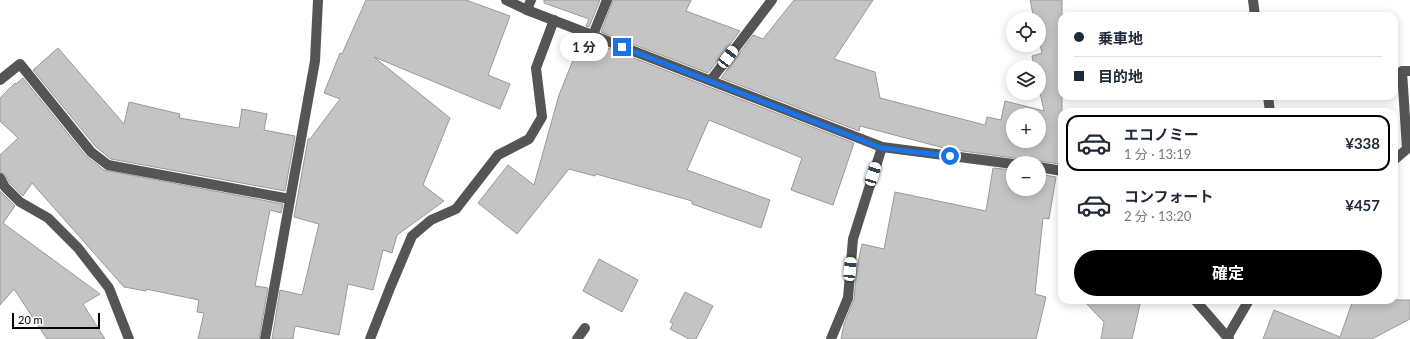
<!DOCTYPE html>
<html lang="ja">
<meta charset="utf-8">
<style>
body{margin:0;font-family:Lato,"Noto Sans JP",sans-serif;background:#f6f6f7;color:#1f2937;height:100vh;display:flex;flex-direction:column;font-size:15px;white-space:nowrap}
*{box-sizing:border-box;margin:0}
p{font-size:13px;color:#747a83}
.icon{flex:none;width:22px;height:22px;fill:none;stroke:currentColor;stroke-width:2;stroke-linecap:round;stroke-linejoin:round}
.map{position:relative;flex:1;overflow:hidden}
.drawer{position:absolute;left:1058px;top:108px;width:340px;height:196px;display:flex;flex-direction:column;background:#fff;border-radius:12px;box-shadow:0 2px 10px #0003}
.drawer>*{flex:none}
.hud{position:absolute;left:1058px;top:12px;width:340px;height:88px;border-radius:12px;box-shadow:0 2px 10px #0003;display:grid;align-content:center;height:88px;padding:0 16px;background:#fff}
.fabs{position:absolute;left:1006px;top:12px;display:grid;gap:8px}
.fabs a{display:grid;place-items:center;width:40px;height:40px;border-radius:50%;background:#fff;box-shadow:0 2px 10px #0003;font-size:20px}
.scale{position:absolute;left:12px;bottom:10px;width:88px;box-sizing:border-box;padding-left:4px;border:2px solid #000;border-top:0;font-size:11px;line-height:14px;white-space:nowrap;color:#000;-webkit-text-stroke:3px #fff;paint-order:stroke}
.end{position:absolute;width:18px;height:18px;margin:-9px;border:5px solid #1a73e8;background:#fff;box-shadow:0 0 0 2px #fff}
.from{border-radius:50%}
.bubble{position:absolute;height:28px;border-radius:14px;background:#fff;box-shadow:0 2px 10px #0003;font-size:13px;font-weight:700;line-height:28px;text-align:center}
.car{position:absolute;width:12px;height:24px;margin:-12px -6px;border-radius:5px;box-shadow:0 0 3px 1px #0007;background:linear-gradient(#fff 24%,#345 0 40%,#fff 0 76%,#345 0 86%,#fff 0)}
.hud b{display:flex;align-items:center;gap:14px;height:38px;font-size:15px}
.hud b+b{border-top:1px solid #e0e1e3}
.hud i{width:10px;height:10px;background:#1f2937}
ul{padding:7px 0 0;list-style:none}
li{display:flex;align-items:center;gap:12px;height:56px;margin:0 8px 6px;padding:0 8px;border:2px solid transparent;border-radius:12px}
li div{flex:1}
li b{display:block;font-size:15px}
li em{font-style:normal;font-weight:700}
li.selected{border-color:#000}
li>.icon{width:36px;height:36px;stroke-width:1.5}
.cta{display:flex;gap:8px;margin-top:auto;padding:8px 16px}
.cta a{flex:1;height:46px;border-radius:24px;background:#000;color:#fff;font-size:16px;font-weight:700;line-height:46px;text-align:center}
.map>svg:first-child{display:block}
.building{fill:#c4c4c4;stroke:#999;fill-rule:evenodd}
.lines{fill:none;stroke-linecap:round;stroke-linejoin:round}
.minor{stroke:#555;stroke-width:10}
.route{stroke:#1a73e8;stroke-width:5}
</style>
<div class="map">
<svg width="1410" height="339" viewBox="0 0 1410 339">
<rect width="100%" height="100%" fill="#fff"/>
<g class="building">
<path d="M366,0H466L510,16L488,75L510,84L500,109L374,57L450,118L423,185L444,201L397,235L392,253L383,250L373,290L348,284L339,335L295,326L293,339H272L280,290L302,295L319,224L294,217L308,139H310L340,99L324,93L340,53L342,54Z"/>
<path d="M544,0H600L589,27L586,26L589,19L544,3Z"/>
<path d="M613,0H691L686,11L740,31L708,73L601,32Z"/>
<path d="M794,0H873L834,59L875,72L880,98L985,125L987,117L1001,120L1005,101L1044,111L1039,88V67H1034L1032,56L1042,53L1039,40V19H1034L1030,0H1062V145L1059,164L1040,161L1034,163H1019L1017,159L1014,158L948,149L860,126L859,131L721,78L753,35L763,39ZM1013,115H1039V141H1013Z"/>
<path d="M582,38L854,143L833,205L791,190L802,158L709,120L687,170L770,200L761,228L692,204V201L596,174L595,176L569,169L517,234L478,203L508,165L534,185L559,95Z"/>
<path d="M58,48L124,124L129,102L180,114L179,118L239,128L242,109L267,114L264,130L295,136L285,191L111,159L96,147L33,70Z"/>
<path d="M23,78L86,156L104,170L283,204L281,213L270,210L255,286L268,288L259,339H198L204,313L197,312L199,300L146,289V291L124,287L32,183L23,196L10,183L5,175L0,172V155L18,138L0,121V98L15,83L16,84Z"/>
<path d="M993,168L1013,170V189H1039V174L1056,177L1049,219L1043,218L1035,294L1046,297L1036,339H841L844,324L854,299L857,267L862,244L884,249L895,192L986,211Z"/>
<path d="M0,191L15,206L3,223L100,294L83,304L105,339H47L14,289L0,305Z"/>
<path d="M599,259L638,280L622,312L583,291Z"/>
<path d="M685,292L713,306L696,339H689L670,329L673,324L670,322Z"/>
<path d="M1083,300H1141L1132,339H1101L1104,322Z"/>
<path d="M1353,300H1410V319L1372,339H1263L1274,310L1340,337Z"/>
</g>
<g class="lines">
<g class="minor">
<path d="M506,0L527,10L882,147L1013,164"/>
<path d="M1253,0L1255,16"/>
<path d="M527,10L531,0"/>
<path d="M593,35L607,0"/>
<path d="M0,80L20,64L91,152L108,165L290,199"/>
<path d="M711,80L772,0"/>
<path d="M1268,96L1270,112"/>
<path d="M1394,160L1407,149L1402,71H1410"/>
<path d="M1039,167L1062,171"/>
<path d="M0,178L5,187L20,202L48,218L78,248L109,288L129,339"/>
<path d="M1195,300L1229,339"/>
<path d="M1228,336L1249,300"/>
<path d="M265,339L315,61L318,0"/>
<path d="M370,339L390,288L412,236L431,220L456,209L498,155L529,139L542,117L536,68L554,20"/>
<path d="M577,339L585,328"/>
<path d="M831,339L848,298L853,239L882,147"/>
</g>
</g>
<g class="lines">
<path class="route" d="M622,47L882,148L950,156"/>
</g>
</svg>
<div class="fabs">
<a><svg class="icon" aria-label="locate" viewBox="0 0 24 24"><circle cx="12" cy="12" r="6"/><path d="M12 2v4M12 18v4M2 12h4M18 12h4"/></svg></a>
<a><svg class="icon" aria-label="layers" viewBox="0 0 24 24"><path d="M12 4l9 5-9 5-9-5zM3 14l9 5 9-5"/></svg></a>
<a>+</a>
<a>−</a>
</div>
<div class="scale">20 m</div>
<i class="end from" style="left:950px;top:156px"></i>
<i class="end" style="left:622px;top:47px"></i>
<div class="bubble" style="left:560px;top:33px;width:48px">1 分</div>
<i class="car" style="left:728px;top:57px;rotate:37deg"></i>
<i class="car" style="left:873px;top:174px;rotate:17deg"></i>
<i class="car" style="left:850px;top:269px;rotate:5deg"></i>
<div class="hud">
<b><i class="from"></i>乗車地</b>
<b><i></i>目的地</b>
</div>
<section class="drawer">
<ul>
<li class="selected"><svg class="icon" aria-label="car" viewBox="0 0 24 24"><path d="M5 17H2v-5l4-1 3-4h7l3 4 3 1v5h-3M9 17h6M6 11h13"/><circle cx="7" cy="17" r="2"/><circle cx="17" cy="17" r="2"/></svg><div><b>エコノミー</b><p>1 分 · 13:19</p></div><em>¥338</em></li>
<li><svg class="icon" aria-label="car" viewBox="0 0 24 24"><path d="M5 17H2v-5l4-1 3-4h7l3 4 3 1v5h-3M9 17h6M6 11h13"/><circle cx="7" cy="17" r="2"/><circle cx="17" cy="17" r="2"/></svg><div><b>コンフォート</b><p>2 分 · 13:20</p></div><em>¥457</em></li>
</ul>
<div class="cta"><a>確定</a></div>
</section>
</div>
